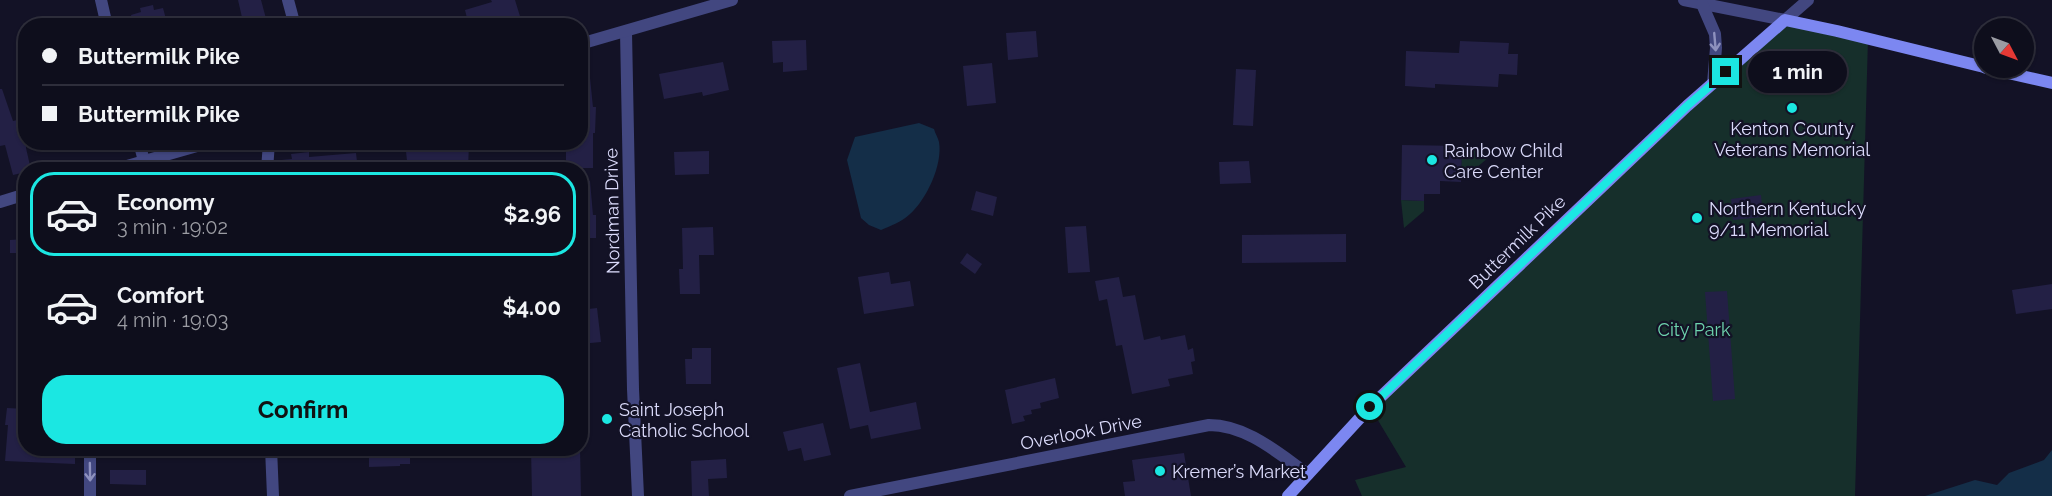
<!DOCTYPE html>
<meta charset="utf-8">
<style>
body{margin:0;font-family:Raleway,sans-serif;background:#171725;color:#f1f3f6;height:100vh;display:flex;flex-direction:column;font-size:22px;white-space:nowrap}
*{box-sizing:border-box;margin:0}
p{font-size:20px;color:#9b9ca3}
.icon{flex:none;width:33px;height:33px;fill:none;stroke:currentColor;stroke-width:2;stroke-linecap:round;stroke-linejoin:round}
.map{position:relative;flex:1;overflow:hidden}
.panel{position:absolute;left:18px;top:162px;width:570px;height:294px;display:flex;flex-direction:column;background:#0e0e1c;border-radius:24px;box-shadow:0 2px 4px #0004,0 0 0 2px #2e2e3b}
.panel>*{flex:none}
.top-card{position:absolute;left:18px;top:18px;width:570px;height:132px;border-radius:24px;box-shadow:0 2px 4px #0004,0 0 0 2px #2e2e3b;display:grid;align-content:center;height:132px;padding:0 24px;background:#0e0e1c}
.needle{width:39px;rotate:131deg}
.buttons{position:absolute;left:1974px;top:18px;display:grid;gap:12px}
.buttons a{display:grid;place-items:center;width:60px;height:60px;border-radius:50%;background:#0e0e1c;box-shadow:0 2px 4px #0004,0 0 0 2px #2e2e3b;font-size:30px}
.end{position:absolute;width:27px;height:27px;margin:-14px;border:8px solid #1be7e2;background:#111;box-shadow:0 0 0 3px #111}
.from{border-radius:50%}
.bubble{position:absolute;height:42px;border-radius:21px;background:#0e0e1c;box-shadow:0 2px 4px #0004,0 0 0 2px #2e2e3b;font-size:20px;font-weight:700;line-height:42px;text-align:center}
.top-card b{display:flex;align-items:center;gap:21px;height:57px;font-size:22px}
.top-card b+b{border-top:2px solid #2e2e3b}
.top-card i{width:15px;height:15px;background:#f1f3f6}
ul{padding:10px 0 0;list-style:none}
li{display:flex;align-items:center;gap:18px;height:84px;margin:0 12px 9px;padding:0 12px;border:3px solid transparent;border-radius:24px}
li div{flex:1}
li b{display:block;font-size:22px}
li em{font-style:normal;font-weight:700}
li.selected{border-color:#1be7e2}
li>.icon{width:54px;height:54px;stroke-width:1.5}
.action{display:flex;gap:12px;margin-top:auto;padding:12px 24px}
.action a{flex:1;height:69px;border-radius:24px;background:#1be7e2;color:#111;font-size:24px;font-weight:700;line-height:69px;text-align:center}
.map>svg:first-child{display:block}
.green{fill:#162f2b}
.water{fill:#142e48}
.building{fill:#232045}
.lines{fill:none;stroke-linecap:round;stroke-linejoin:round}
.minor{stroke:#424780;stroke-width:12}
.tertiary{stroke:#424780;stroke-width:12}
.secondary{stroke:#7c87f1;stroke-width:12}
.oneway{stroke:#8e91be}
.route{stroke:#1be7e2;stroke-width:8}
.poi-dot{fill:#1be7e2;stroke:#131226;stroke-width:2}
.labels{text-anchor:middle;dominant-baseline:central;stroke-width:4.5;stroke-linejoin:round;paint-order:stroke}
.poi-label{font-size:18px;fill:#dbdbfb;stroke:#131226;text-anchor:start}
.street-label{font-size:18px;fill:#dbdbfb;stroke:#131226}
.park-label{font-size:18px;fill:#6ed4ae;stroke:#131226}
</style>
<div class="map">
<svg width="2052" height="496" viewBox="0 0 2052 496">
<rect width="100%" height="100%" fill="#131226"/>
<g class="green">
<path d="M1785,20L1868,39L1855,496H1362L1355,480L1406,467L1370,407Z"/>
<path d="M1462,146H1480L1488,158L1470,173L1461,174Z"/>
<path d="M1401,200L1424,201V211L1404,228Z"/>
</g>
<g class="water">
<path d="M919,123L934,129C935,133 938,138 939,142C943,165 926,200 910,214C902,222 890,226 881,230L869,225L861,218L847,160L855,137Z"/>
<path d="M2052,450V496H1925L1975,480L1997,485L2009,473L2044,460Z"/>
</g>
<g class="building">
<path d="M238,0H261L268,26H244Z"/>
<path d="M491,0H515L523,26H469L465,10L492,2Z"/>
<path d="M153,5L154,10L163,8L167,23L157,26H134L131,15L141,12L140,8Z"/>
<path d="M1036,31L1038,57L1008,60L1006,33Z"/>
<path d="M806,40L807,70L783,72V62L773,63L772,41Z"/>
<path d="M1460,41L1509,43L1508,54H1518L1517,75L1499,74L1498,87L1435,84V88L1405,86L1406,51L1459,53Z"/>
<path d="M723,62L729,90L703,96L702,92L664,99L659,74Z"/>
<path d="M992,63L996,103L967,106L963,66Z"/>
<path d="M1236,69L1256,70L1253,126L1233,125Z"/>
<path d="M590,78L593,107H596L595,133H593V168H566V145H580V79Z"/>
<path d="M0,89H2L13,121L26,118V148L31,170H26V172L13,175L5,145L0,146Z"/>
<path d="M405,142H469L468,170H408Z"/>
<path d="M1402,145L1462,146L1461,182L1440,181V194H1424V201L1401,200Z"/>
<path d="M709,151V174L675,175L674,152Z"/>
<path d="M309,152V157L356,153L358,170H282L281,160L292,159L291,154Z"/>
<path d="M1249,161L1251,183L1220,184L1219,162Z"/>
<path d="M590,181L593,215H596V238H580V182Z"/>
<path d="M976,191L997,197L993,216L971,210Z"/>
<path d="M1761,195L1763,217L1733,220L1731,199Z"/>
<path d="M1086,226L1090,272L1068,273L1065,227Z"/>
<path d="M713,227L714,255H699L700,294H680L679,269H683L682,228Z"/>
<path d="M1346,234V262L1242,263V235Z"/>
<path d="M26,239V253H10V240Z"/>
<path d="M967,253L982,264L975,274L960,263Z"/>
<path d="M889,272L891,284L910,281L914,306L864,314L858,277Z"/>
<path d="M1119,277L1123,297L1135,295L1144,340L1160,336L1161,340L1185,335L1188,350L1193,348L1195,361L1191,362L1193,374L1168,379L1170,386L1132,394L1122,345L1116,346L1107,299L1099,301L1095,281Z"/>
<path d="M2052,284V309L2016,314L2012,290Z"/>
<path d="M1727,291L1735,399L1713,401L1705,292Z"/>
<path d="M597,308L601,342L580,344V310Z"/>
<path d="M692,348H711V384H686L685,359H692Z"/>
<path d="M860,363L870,412L916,402L921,429L871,439L868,425L850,429L837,368Z"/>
<path d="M1055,378L1059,398L1040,403L1041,408L1031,410L1032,414L1023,416L1025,421L1012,424L1005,390Z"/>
<path d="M7,408L26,409V448H75V464L5,461L8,425H5Z"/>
<path d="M823,423L831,455L804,461L801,448L788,451L783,432Z"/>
<path d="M374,448H410V464H400V466L369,467V451H374Z"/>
<path d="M531,448H580L581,496H532Z"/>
<path d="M1184,453L1191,496H1125L1123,482L1135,481L1132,460Z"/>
<path d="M726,459L727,478L708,479L709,496H692L691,461Z"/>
<path d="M110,470H146V485L110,484Z"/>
</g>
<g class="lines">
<g class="minor">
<path d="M101,0L107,26"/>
<path d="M288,0L295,26"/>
<path d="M1785,20L1808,0"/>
<path d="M626,32L633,389L638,496"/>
<path d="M139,142L144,161"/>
<path d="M267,170L269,142"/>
<path d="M90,448V496"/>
<path d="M271,448L273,496"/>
<path d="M850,496L1209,425C1247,425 1279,454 1308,474"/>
</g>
<g class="tertiary">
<path d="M1684,0L1785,20"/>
<path d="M1702,4L1715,34L1716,48L1713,83"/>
<path d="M580,44L732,0"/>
<path d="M113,170L211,142"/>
<path d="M0,202L26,194"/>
</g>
<g class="secondary">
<path d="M1986,68L2052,83"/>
<path d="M1288,496L1370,407L1687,106L1785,20L1837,31L1984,67"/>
</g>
</g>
<defs><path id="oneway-shaft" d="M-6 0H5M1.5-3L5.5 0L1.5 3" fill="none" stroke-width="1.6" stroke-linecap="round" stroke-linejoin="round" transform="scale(1.5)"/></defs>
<g class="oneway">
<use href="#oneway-shaft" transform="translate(1715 42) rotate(85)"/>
<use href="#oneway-shaft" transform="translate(90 472) rotate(89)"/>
</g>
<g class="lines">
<path class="route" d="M1370,407L1687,106L1726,72"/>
</g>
<g class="poi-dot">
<circle cx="1792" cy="108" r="6"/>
<circle cx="1432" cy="160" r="6"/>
<circle cx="1697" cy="218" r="6"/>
<circle cx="607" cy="419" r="6"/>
<circle cx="1160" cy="471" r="6"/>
</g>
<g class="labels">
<g class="poi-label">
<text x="1792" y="128" text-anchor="middle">Kenton County<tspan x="1792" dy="21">Veterans Memorial</tspan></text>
<text x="1444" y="150">Rainbow Child<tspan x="1444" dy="21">Care Center</tspan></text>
<text x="1709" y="208">Northern Kentucky<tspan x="1709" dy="21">9/11 Memorial</tspan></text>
<text x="619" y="409">Saint Joseph<tspan x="619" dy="21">Catholic School</tspan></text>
<text x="1172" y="471">Kremer’s Market</text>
</g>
<g class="street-label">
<text transform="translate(612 211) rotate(-91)">Nordman Drive</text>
<text transform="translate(1517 242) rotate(-44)">Buttermilk Pike</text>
<text transform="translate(1081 432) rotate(-11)">Overlook Drive</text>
</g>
<g class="park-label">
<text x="1694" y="329">City Park</text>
</g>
</g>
</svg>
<div class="buttons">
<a><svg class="needle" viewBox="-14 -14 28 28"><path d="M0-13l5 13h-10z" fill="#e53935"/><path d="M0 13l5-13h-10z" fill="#9b9ca3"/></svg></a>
</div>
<i class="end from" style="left:1370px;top:407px"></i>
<i class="end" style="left:1726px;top:72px"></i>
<div class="bubble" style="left:1748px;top:51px;width:99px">1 min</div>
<div class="top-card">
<b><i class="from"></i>Buttermilk Pike</b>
<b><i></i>Buttermilk Pike</b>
</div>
<section class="panel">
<ul>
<li class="selected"><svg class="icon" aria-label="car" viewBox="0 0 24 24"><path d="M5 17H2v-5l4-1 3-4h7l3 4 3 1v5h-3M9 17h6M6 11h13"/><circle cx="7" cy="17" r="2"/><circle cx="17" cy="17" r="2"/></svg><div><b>Economy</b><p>3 min · 19:02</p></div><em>$2.96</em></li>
<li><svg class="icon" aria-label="car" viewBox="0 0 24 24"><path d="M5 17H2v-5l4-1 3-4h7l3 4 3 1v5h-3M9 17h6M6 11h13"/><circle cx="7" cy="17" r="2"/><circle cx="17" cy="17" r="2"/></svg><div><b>Comfort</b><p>4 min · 19:03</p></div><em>$4.00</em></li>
</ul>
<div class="action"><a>Confirm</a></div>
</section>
</div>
